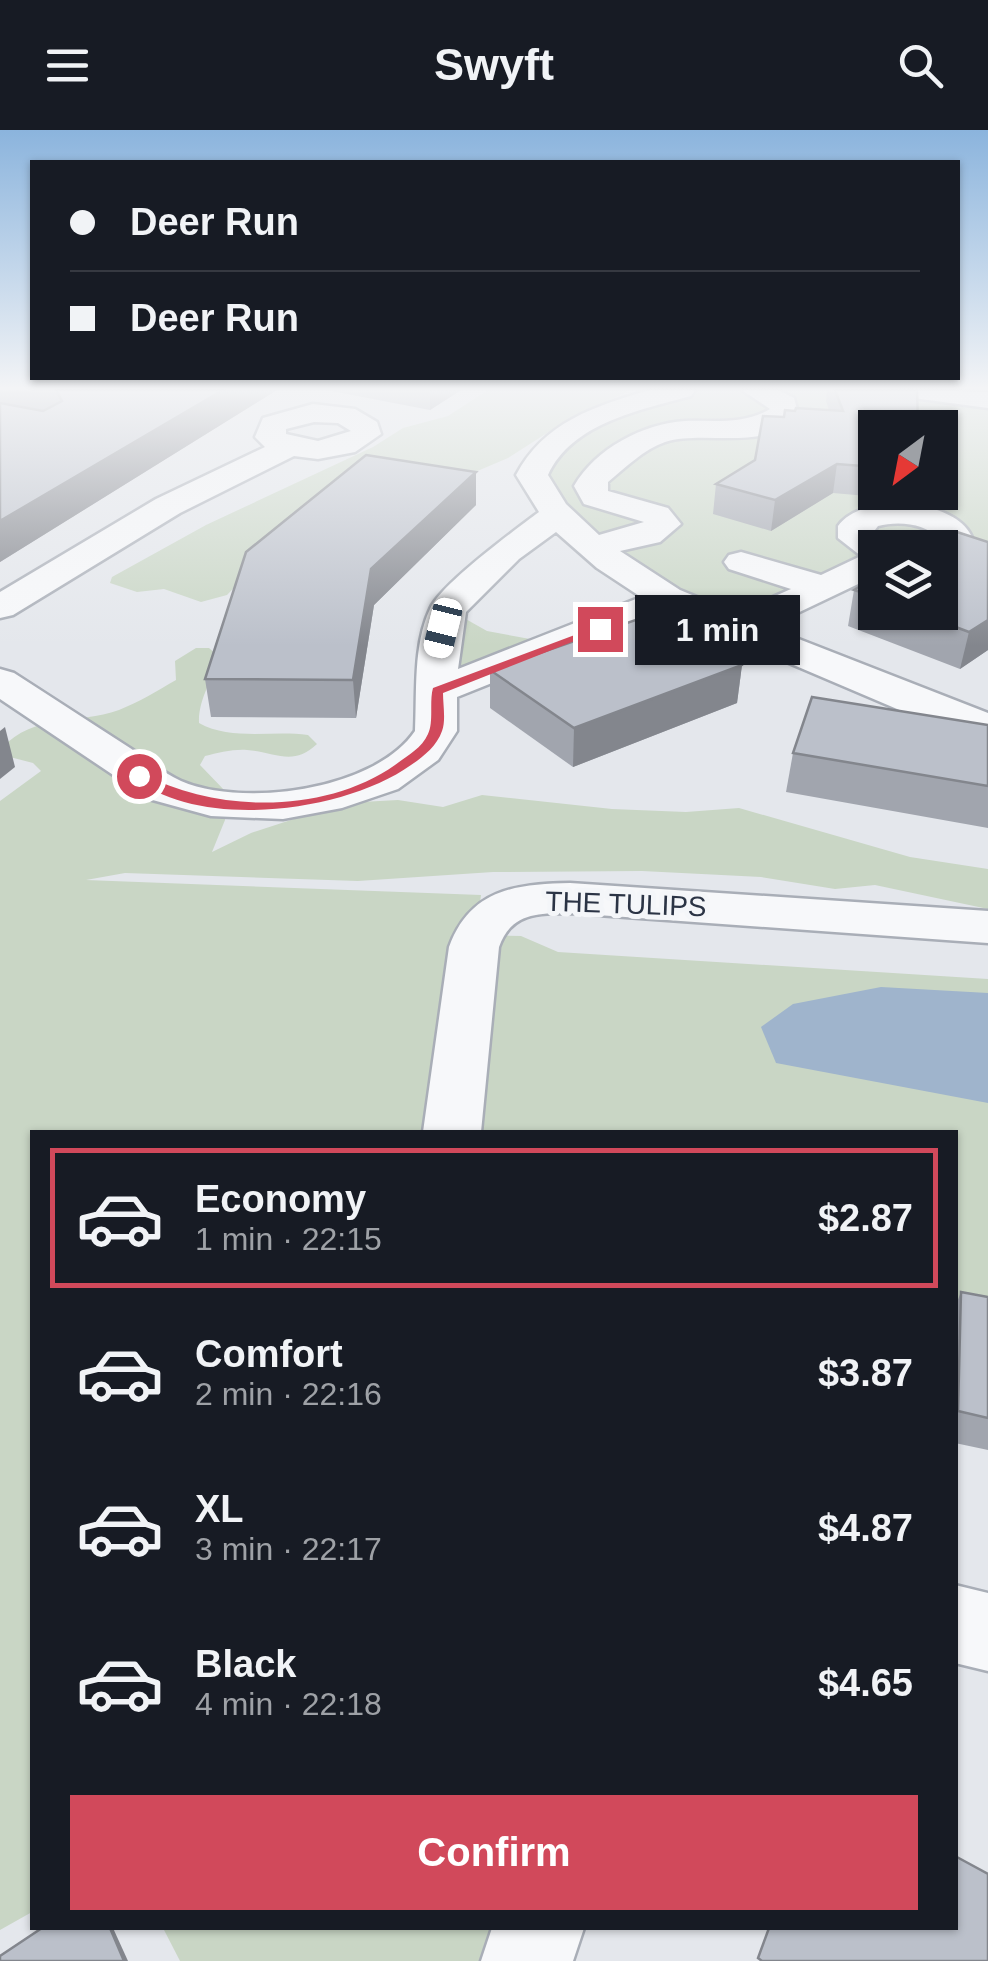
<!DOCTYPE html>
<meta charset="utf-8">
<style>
body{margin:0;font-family:Arial,sans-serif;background:#242831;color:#f1f3f6;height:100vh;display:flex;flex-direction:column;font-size:38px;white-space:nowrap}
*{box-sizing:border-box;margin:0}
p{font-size:32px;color:#9ea1a6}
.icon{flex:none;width:55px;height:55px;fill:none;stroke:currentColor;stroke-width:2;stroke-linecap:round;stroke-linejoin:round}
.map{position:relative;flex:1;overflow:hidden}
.panel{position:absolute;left:30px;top:1000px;width:928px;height:800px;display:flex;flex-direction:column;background:#171b24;border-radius:0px;box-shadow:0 2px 8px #0004}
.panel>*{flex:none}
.top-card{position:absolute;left:30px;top:30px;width:930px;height:220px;border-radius:0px;box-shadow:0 2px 8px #0004;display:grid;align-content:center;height:220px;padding:0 40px;background:#171b24}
.needle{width:65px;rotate:212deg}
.tools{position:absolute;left:858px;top:280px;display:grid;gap:20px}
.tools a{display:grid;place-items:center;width:100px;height:100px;border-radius:0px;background:#171b24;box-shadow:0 2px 8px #0004;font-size:50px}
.end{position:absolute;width:45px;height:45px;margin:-22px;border:12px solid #d1495b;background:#fff;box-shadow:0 0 0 5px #fff}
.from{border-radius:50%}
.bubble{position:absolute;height:70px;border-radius:0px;background:#171b24;box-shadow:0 2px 8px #0004;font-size:32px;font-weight:600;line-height:70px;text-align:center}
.car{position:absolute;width:30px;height:60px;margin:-30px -15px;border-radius:12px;box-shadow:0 0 8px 2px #0007;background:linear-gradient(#fff 24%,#345 0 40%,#fff 0 76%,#345 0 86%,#fff 0)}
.top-card b{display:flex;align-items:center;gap:35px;height:95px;font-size:38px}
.top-card b+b{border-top:2px solid #363941}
.top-card i{width:25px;height:25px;background:#f1f3f6}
ul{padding:18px 0 0;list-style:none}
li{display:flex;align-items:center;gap:30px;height:140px;margin:0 20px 15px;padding:0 20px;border:5px solid transparent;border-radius:0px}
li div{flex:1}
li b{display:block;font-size:38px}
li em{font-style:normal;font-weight:600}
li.active{border-color:#d1495b}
li>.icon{width:90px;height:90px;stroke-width:1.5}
.primary-button{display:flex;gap:20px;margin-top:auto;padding:20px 40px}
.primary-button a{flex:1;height:115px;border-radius:0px;background:#d1495b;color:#fff;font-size:40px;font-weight:600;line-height:115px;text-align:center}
header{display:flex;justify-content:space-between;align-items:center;height:130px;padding:0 40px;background:#171b24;font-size:45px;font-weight:600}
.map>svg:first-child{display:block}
.green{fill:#c9d6c5;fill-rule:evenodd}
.water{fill:#9fb4cc}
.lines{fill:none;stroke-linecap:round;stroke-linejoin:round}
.minor-casing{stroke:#a9aeb7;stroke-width:5}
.minor{fill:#f7f8fa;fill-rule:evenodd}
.wall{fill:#a1a5ae}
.shaded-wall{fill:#83868d}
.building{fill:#bbc0ca;stroke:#83868d;stroke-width:2.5}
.route{fill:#d1495b}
.labels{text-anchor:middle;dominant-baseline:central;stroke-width:10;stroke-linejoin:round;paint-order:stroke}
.street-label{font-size:28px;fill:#2b3445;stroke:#f4f6f9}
</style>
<header><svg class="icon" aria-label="menu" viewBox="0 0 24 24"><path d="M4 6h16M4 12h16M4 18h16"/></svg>Swyft<svg class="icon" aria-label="search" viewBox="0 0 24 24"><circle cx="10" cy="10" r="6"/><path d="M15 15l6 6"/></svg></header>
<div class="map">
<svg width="988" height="1831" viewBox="0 0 988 1831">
<rect width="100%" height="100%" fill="#e4e7ec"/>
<g class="green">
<path d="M488,260H631L572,287L508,328L256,435L227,465L201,472L164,459L137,462L110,453L112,447L206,395L373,317L403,298L448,286Z"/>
<path d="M681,260H913L988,270V413L875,418V433L735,498L545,373L538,325L577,298ZM875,298H940V362H875Z"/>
<path d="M448,479L487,501L541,511L437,561Z"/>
<path d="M196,518H209L217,525C214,550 198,568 199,593C231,611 273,600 308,605L317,614C293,637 275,622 247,620C233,619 218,623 205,626L200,635L227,663L225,690L212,722L251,703L343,673L398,670L443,677L482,665L612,679L686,682L739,678L910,727L988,739V779L875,755L835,759L761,747L642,741L493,742L358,751L125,743L86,750L481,765L476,805L521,806L558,822L988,849V1186L955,1184V1002H32V1782L0,1800V671L41,641L33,633L6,626L2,618C34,583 77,595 119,580C139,572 157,561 176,550L175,531Z"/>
<path d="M163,1798H542L554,1831H180Z"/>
</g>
<path class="water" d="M881,857L988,863V973L776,933L761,897L793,874Z"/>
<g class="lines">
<g class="minor-casing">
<g id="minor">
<path d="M650,260H695L691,266C640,280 572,293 548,345L566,374L599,405L644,392L584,374L574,356C596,318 643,294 685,291C714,290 744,295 770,279L742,260H778L794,268L798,283C769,324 706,299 665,312C644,319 625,338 608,352V361L668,378L681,394L660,412L620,421L680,460L736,483L791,459L729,439L724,432L729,425L741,422L821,445L861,426L838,408V396C863,360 966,369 974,414L952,432L940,435V418H928L939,410C927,393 898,391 878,396L872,404L890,418H875V446L768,497L988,583V609L937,596L669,482L457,567V601L444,621L438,630L398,659L342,678L283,689L211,686L149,669L0,569V539L14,543C53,568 91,593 130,618C146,628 163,643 181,651C244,678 375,660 415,601C417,562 413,515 430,479C440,455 515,400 539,382L516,345C544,292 595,276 650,260ZM556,402L597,438L641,467L458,539L466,482L519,429Z"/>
<path d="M899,260L988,262V278L913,268Z"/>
<path d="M313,274L355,279L377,292L381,304L355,322L318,329L294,326L180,383L13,485L0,488V462L156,369L265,317L255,307L263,288ZM314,292L338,293L351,301L318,311L286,304V299Z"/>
<path d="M570,753L988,781V813L570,783C538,783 511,783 499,817L481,1002H423L449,817C470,760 514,754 570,753Z"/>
<path d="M955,1455L988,1463V1541L955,1533Z"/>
<path d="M492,1798H584L573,1831H481Z"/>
</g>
</g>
<use href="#minor" class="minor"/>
</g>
<g class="wall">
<path d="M0,260H277L0,432Z"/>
<path d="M326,260H461L430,280Z"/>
<path d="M827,260H917L875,298V362H914L913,370L833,363L771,401L713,384L716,354L755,330L784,287L795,281L829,280L826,271Z"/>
<path d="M476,342V375L374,475L356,588L211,587L205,549Z"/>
<path d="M988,412V520L960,539L848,496L854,460L875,448V482H940Z"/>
<path d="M742,535L737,573L573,637L490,578V540Z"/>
<path d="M988,595V698L786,662L793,623Z"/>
<path d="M961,1162L988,1167V1320L955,1313V1177Z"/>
</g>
<g class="shaded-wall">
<path d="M223,260H277L0,432V391Z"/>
<path d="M430,260H461L430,280Z"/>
<path d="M837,334L833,363L771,401L775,370Z"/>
<path d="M476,342V375L374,475L356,588L353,550L371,439Z"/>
<path d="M988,490V520L960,539L969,502Z"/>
<path d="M742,535L737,573L573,637L574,598Z"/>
<path d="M5,597L15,637L0,649V601Z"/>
<path d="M110,1798H113L128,1831H124Z"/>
</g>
<g class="building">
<path d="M56,260H223L0,391V273L43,281L62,271Z"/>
<path d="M835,260H917L918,298H875V337L837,334L775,370L716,354L755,330L763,286L784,287L785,280L795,281L796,278L843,281Z"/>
<path d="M366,325L476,342L371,439L353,550L205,549L246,422Z"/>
<path d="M957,402L988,412V490L969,502L916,482H940V418H929Z"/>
<path d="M875,448V467L854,460Z"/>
<path d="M682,474L742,508V535L574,598L490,540Z"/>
<path d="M812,567L988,595V656L793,623Z"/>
<path d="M961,1162L988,1167V1288L958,1281Z"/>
<path d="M955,1726L988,1744V1831H762L758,1828L769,1798H955Z"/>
<path d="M42,1798H110L124,1831H0V1826Z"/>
</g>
<linearGradient id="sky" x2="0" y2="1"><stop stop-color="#8bb4dd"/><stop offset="0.5" stop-color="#f3f4f6"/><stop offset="1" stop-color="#f3f4f6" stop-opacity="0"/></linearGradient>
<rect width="988" height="516" fill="url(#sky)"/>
<path class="route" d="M596,497L605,499L443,563C443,574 446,591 442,601C437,616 423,627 411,635C345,682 199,702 132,646L143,644C217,683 325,684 395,635C407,626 422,618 428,604C434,591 429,572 433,558Z"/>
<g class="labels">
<g class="street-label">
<text transform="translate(626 774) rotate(2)">THE TULIPS</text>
</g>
</g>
</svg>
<div class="tools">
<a><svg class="needle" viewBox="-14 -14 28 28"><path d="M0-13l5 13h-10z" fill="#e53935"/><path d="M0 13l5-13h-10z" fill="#9ea1a6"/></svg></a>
<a><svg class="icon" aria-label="layers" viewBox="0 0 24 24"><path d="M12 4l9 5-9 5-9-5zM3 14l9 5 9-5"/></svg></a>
</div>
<i class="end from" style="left:139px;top:646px"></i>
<i class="end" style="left:600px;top:499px"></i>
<div class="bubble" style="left:635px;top:465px;width:165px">1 min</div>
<i class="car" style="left:443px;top:498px;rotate:194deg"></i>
<div class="top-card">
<b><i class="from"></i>Deer Run</b>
<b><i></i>Deer Run</b>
</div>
<section class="panel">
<ul>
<li class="active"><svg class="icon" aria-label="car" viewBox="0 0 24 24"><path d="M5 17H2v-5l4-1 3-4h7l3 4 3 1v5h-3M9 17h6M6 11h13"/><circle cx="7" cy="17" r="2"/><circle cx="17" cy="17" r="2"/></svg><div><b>Economy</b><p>1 min · 22:15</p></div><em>$2.87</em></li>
<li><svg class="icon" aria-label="car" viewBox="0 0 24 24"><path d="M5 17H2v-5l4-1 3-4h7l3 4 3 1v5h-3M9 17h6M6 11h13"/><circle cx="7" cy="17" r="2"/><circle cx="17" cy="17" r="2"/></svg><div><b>Comfort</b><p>2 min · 22:16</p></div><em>$3.87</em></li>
<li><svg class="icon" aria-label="car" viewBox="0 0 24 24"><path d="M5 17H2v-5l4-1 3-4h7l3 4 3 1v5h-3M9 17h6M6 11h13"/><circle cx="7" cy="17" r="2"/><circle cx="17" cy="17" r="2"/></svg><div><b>XL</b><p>3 min · 22:17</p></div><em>$4.87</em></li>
<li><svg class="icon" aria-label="car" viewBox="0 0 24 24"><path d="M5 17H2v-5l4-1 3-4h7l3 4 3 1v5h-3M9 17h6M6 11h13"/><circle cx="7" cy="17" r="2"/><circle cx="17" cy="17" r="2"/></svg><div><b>Black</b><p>4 min · 22:18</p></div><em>$4.65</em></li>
</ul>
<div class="primary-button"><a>Confirm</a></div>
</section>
</div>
